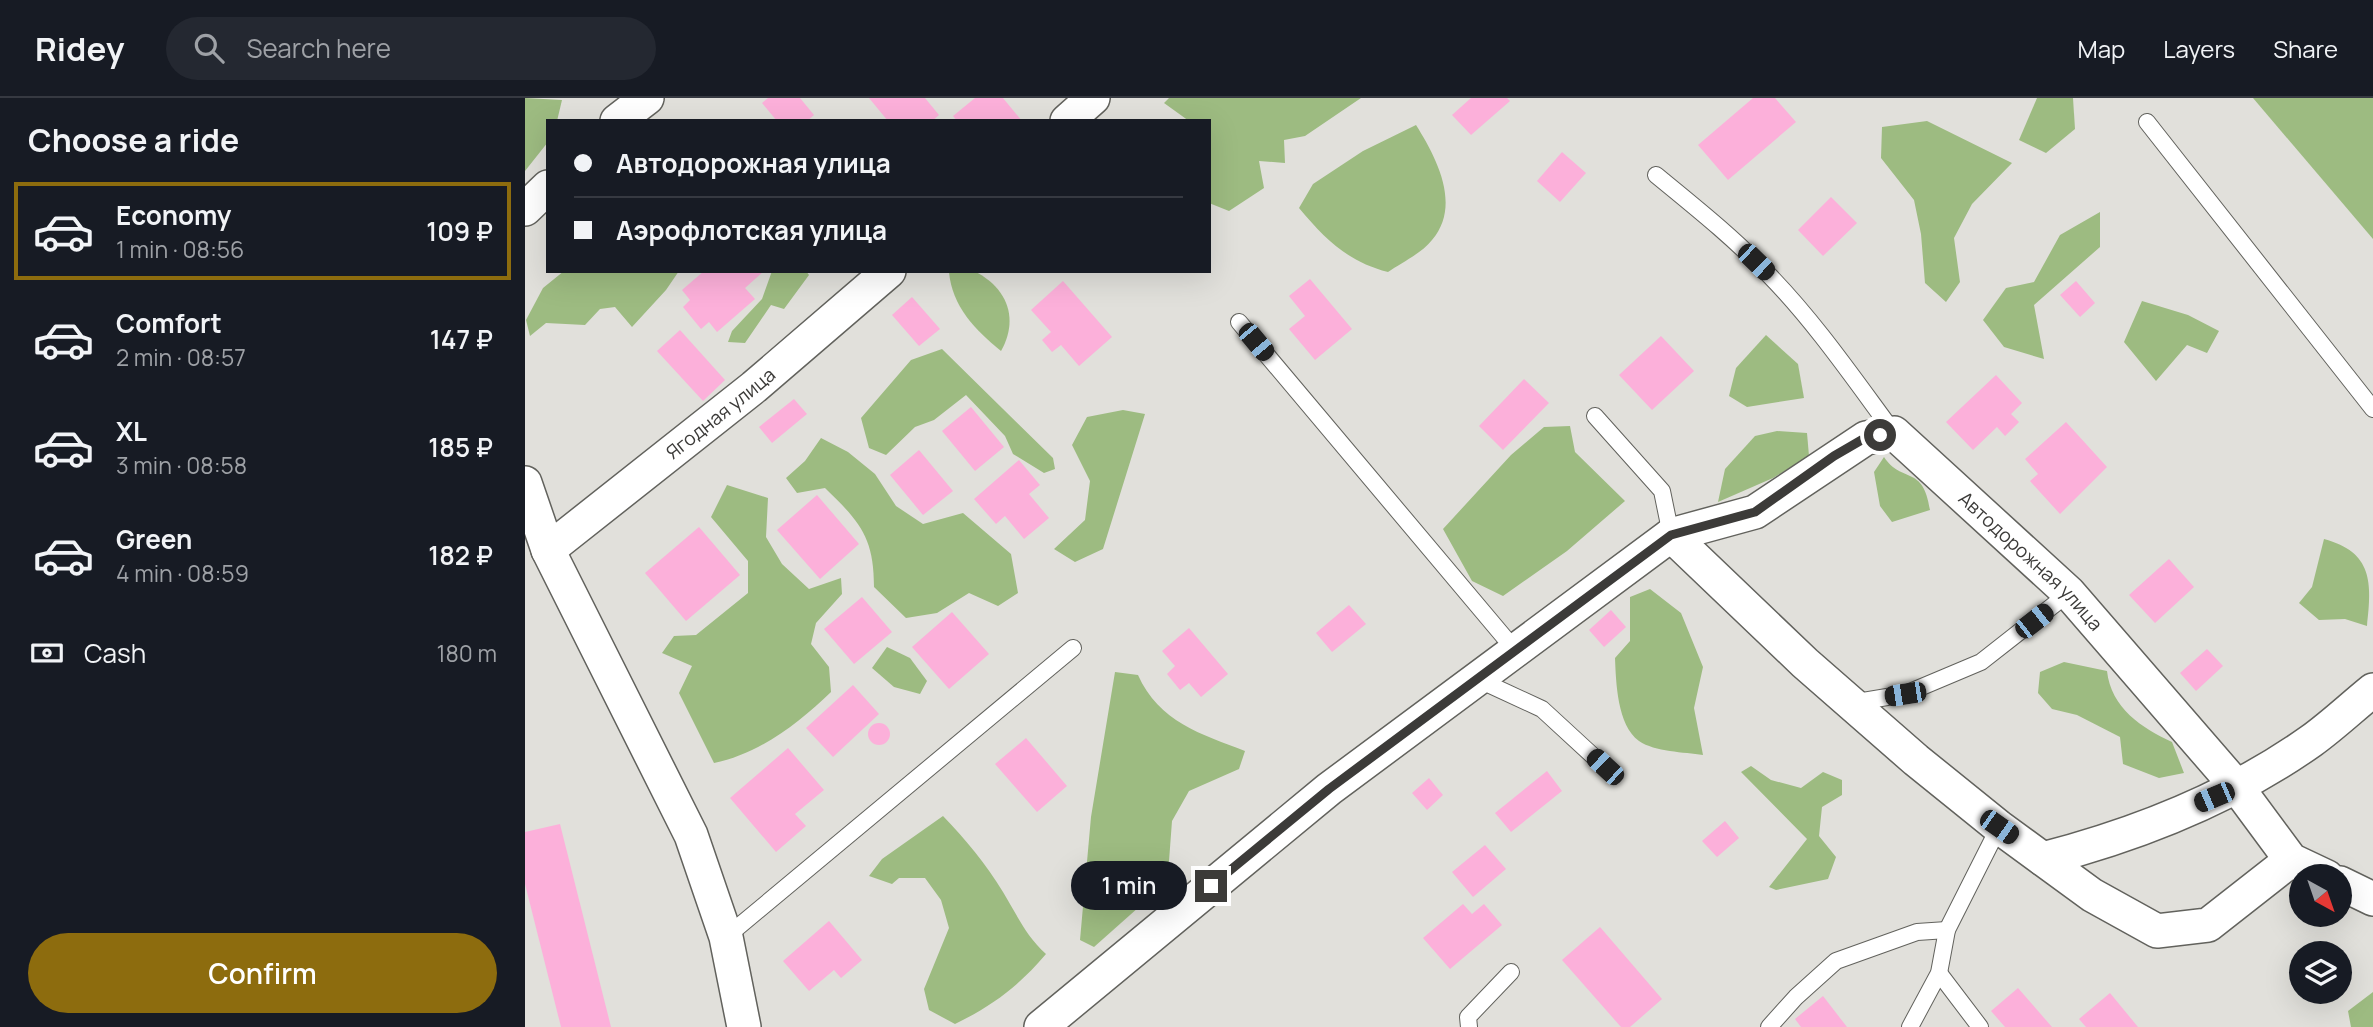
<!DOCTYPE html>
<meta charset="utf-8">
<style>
body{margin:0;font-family:Manrope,sans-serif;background:#242831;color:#f1f3f6;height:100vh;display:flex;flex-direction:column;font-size:26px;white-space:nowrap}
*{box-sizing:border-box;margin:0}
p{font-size:23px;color:#9ea1a6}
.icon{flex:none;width:38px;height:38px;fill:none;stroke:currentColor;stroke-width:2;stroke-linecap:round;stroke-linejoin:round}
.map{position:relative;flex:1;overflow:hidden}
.sheet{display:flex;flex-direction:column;background:#171b24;width:525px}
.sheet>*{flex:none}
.hud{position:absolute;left:21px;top:21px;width:665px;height:154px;border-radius:0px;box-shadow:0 7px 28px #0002;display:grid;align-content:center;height:154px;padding:0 28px;background:#171b24}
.needle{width:46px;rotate:140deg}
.fabs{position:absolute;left:1764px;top:766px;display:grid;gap:14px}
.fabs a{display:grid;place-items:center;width:63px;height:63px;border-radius:50%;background:#171b24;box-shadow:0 7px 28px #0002;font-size:35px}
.end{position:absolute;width:32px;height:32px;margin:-16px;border:9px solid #3c3b39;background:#fff;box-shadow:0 0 0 4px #fff}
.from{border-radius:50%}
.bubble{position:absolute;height:49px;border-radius:24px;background:#171b24;box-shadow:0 7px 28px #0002;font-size:23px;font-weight:600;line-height:49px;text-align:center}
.car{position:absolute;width:21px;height:42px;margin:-21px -10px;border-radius:9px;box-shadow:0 0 5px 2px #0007;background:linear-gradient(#222 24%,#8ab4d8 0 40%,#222 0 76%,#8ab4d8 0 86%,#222 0)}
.hud b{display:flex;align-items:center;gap:24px;height:66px;font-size:26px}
.hud b+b{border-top:2px solid #363941}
.hud i{width:18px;height:18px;background:#f1f3f6}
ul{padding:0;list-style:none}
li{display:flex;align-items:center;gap:21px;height:98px;margin:0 14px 10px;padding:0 14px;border:4px solid transparent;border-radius:0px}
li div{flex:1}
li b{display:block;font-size:26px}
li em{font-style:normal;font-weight:600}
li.active{border-color:#8d6c0e}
li>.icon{width:63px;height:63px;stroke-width:1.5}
h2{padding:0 28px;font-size:32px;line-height:84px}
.pay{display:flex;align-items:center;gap:18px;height:77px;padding:0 28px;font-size:26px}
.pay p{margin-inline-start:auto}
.primary-button{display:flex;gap:14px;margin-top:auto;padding:14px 28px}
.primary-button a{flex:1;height:80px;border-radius:42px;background:#8d6c0e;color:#fff;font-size:28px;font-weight:600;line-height:80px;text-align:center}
header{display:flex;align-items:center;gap:42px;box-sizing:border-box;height:98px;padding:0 35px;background:#171b24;border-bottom:2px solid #363941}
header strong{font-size:33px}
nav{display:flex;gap:38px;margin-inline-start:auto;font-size:24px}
.search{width:490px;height:63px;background:#242831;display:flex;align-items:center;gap:18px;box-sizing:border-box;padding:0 24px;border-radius:38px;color:#9ea1a6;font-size:26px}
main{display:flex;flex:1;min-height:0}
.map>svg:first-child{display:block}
.green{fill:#9dbb81}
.building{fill:#fcb0da}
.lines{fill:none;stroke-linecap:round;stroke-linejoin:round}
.service-casing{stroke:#62625d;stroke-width:18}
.minor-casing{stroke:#62625d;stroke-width:36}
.service{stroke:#fff;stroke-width:16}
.minor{stroke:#fff;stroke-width:33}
.route{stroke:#3c3b39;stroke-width:9}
.labels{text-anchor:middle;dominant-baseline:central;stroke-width:5;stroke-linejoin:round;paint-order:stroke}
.street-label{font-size:19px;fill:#3c3b39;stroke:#e1e0db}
</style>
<header>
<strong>Ridey</strong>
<div class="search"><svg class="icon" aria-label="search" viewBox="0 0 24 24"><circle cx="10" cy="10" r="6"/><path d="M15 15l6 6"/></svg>Search here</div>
<nav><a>Map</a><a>Layers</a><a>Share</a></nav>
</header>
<main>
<section class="sheet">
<h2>Choose a ride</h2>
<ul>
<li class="active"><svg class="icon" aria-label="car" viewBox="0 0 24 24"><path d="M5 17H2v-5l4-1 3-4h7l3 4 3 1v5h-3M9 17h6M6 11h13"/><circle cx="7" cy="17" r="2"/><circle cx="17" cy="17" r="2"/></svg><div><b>Economy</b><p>1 min · 08:56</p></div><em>109 ₽</em></li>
<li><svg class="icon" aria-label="car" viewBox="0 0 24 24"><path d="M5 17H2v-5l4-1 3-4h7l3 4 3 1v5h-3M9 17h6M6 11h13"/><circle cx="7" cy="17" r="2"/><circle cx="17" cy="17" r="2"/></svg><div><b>Comfort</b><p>2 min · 08:57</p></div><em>147 ₽</em></li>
<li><svg class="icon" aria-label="car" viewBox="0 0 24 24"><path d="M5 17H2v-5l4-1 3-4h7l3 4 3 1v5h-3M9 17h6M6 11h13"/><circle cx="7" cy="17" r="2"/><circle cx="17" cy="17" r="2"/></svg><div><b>XL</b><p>3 min · 08:58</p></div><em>185 ₽</em></li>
<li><svg class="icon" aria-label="car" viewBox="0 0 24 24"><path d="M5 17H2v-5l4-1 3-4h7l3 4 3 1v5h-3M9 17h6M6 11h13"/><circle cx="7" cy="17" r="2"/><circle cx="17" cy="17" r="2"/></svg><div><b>Green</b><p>4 min · 08:59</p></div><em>182 ₽</em></li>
</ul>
<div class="pay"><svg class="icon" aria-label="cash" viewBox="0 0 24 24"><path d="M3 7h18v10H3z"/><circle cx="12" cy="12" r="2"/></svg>Cash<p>180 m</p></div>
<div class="primary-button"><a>Confirm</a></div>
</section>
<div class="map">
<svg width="1848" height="929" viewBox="0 0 1848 929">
<rect width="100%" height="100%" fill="#e1e0db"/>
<g class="green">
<path d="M0,0L37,2L32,23H23V44L0,73Z"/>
<path d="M644,0H836L780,38L759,42L760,65L734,63L739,90L704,113L684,105V23H664L639,5Z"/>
<path d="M1512,0H1548L1550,31L1521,55L1494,42Z"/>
<path d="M1728,0H1848V141Z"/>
<path d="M1402,23L1487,65L1447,106L1429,140L1435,184L1421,204L1400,185L1396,136L1389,102L1356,60L1357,29Z"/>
<path d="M891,27C911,59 937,107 907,142C897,155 876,165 863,174C823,164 800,141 774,110L788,86L838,53Z"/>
<path d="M1575,114V149L1509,207L1519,261L1479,249L1458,222L1481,190L1509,184L1535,137Z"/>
<path d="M39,173H154L141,192L107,229L90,209L75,211L60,227L21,225L5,238L1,222L18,190Z"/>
<path d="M247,173H281L284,177L259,211L246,207L220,245L203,244L207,233L237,201Z"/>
<path d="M449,173C483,190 494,221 476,253C450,232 427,208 424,174Z"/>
<path d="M1617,203L1663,217L1694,233L1682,255L1662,247L1631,283L1599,244Z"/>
<path d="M1241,237L1273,266L1279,300L1222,309L1204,298L1211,270Z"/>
<path d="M417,251L528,360L530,371L519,375L488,356L480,338L441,297L409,322L390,329L361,357L344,350L336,320L386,262Z"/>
<path d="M598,312L620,316L578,451L550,464L529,451L560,422L565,383L547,347L562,319Z"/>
<path d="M1045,328L1050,354L1100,403L1042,453L978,498L947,483L918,431L986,357L1019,329Z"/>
<path d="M1252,333L1282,335L1284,358L1248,380L1193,404L1200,371L1230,338Z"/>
<path d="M296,340L323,354L350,376L371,408L398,426L438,415L486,456L493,495L473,508L444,495L412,515L381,520L349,489C349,439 335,424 300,390L272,395L261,380L280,363Z"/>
<path d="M1359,359C1377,386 1398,366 1405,412L1367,424L1355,408L1349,374Z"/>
<path d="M202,387L243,400L241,439L257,466L284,491L316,480L317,496L291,525L286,546L304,569L306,594C274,625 234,656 189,665L154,595L167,568L137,555L149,538L171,537L223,495V463L186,419Z"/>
<path d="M1799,441C1848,454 1847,485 1842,528L1820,521L1794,522L1774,505L1787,489Z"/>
<path d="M1125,491L1156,515L1178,569L1169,610L1178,657C1159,654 1130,654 1114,643C1092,627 1091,584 1090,560L1105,543V499Z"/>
<path d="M362,549L385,560L402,583L395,596L369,589L347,570Z"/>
<path d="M1539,564L1582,573C1586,610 1617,630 1647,644L1659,675L1634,680L1598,666L1595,639L1552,617L1527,611L1513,595L1515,574Z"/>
<path d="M590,574L613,577C634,624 676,636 720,653L714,671L664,693L647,723L644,763L632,793L569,849L555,842L566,719Z"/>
<path d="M1226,668L1246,682L1276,690L1298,674L1317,682V697L1297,709L1294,738L1311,759L1303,781L1251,792L1244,789L1282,741L1216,674Z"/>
<path d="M418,718C441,742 461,766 478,794C492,817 501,838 521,856C495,887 467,908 430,926L404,912L399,891L424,830L416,802L400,780H374L367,786L344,778L357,761Z"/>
<path d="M1848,894V929H1826L1823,913Z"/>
</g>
<g class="building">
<path d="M243,0H275L289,17L282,23H252L237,5Z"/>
<path d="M344,0H400L414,17L407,23H363Z"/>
<path d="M450,0H478L497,23H432L428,18Z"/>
<path d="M946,0H982L985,3L946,37L927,17Z"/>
<path d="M1228,0H1250L1271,24L1203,82L1173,47Z"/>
<path d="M1037,54L1061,75L1035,104L1012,83Z"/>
<path d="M1306,99L1332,125L1298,158L1273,132Z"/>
<path d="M179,173H239L220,190L230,201L192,234L184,224L176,231L158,209L165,202L157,192Z"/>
<path d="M785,181L827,231L790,262L764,231L780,218L764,198Z"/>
<path d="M538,183L587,239L554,268L536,247L527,254L517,242L526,234L506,212Z"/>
<path d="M1551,183L1570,205L1555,219L1535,197Z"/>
<path d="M387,199L415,231L394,248L367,217Z"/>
<path d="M155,232L200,282L178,303L132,253Z"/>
<path d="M1136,238L1169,273L1127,312L1094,277Z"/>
<path d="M1471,277L1497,305L1486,316L1494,324L1480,338L1472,329L1448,352L1421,324Z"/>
<path d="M999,281L1024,305L978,352L954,328Z"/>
<path d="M269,301L282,316L247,345L234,329Z"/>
<path d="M446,309L479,349L450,373L417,333Z"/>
<path d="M1541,324L1582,369L1535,416L1505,383L1513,376L1500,361Z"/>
<path d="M394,352L428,393L398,417L365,377Z"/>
<path d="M494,362L515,387L504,396L524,420L499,441L480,418L471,426L449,401Z"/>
<path d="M292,397L334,446L295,481L252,432Z"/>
<path d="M174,429L215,477L161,523L120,475Z"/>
<path d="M1644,461L1669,489L1630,525L1604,497Z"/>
<path d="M337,499L367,534L329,566L299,531Z"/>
<path d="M824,507L841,526L807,554L791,535Z"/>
<path d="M1086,512L1101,529L1079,549L1064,532Z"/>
<path d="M427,514L464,556L424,591L387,549Z"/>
<path d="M664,530L703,576L676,599L664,585L655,592L642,576L650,568L637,553Z"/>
<path d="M1682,551L1698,568L1671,593L1655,575Z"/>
<path d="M328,587L354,616L308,659L281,630Z"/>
<circle cx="354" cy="636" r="11"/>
<path d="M501,640L542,688L512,714L470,666Z"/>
<path d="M263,650L299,692L270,716L281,728L251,754L205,700Z"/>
<path d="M1022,673L1037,693L986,734L970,715Z"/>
<path d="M904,680L918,697L902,712L887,695Z"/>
<path d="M1200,723L1214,740L1192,759L1177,743Z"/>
<path d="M35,726L86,929H36L0,786V734Z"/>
<path d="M960,747L981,771L948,799L927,774Z"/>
<path d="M938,806L947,816L959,806L977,827L925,871L898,840Z"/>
<path d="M304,823L337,862L316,880L309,872L284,893L258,863Z"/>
<path d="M1075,829L1137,901L1105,929H1096L1037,862Z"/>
<path d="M1493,890L1527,929H1480L1466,913Z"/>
<path d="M1585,895L1613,929H1561L1554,921Z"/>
<path d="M1298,898L1322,929H1276L1270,921Z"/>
</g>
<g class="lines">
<g class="service-casing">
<g id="service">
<path d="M1622,24L1848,311"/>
<path d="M1131,77C1170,109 1209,140 1243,176C1290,224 1329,281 1369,335"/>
<path d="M714,224L990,552"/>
<path d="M1070,318L1137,393L1146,437"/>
<path d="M950,580L1017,611L1080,669"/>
<path d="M1326,605L1380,596L1456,564L1544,495"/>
<path d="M201,839L548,550"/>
<path d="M1414,875L1455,929"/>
<path d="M944,929L943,919L986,874"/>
<path d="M1244,929L1271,899L1311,863L1392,834L1422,832"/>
<path d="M1385,929L1414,875L1422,832L1474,729"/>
</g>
</g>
<g class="minor-casing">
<g id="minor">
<path d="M92,23L122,0"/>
<path d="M542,23L568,0"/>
<path d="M0,111L23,89"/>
<path d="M0,385L23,452L166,737L201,839L219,929"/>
<path d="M1146,437L1280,565L1391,662L1474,729L1567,797L1632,833L1683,827L1766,762"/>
<path id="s1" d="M23,452L229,289L364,173"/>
<path d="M1518,761C1611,737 1707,699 1786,643C1807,628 1827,609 1848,592"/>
<path d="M1815,785L1848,801"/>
<path id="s2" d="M516,929L804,691L1146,437L1230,414L1341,340L1369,335L1544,495L1712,689L1766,762L1802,779"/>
</g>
</g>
<use href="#service" class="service"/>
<use href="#minor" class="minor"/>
</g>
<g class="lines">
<path class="route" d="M686,788L804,691L1146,437L1230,414L1309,358L1340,340L1355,337"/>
</g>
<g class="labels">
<g class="street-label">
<text stroke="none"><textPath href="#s1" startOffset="220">Ягодная улица</textPath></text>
<text stroke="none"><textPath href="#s2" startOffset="1236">Автодорожная улица</textPath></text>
</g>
</g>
</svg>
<div class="fabs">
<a><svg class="needle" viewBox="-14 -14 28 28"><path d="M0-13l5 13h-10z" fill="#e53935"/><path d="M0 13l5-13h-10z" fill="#9ea1a6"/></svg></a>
<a><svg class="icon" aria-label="layers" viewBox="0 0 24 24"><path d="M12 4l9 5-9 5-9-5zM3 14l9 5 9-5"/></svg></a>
</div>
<i class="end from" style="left:1355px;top:337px"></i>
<i class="end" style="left:686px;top:788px"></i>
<div class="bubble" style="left:546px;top:763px;width:116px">1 min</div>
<i class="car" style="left:1231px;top:164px;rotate:134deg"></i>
<i class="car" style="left:731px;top:244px;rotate:140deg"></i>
<i class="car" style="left:1509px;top:523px;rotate:52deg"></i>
<i class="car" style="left:1380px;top:596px;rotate:261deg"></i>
<i class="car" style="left:1080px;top:669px;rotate:313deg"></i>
<i class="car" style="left:1689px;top:699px;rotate:247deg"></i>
<i class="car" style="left:1474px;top:729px;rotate:125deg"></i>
<div class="hud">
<b><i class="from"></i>Автодорожная улица</b>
<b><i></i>Аэрофлотская улица</b>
</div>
</div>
</main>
